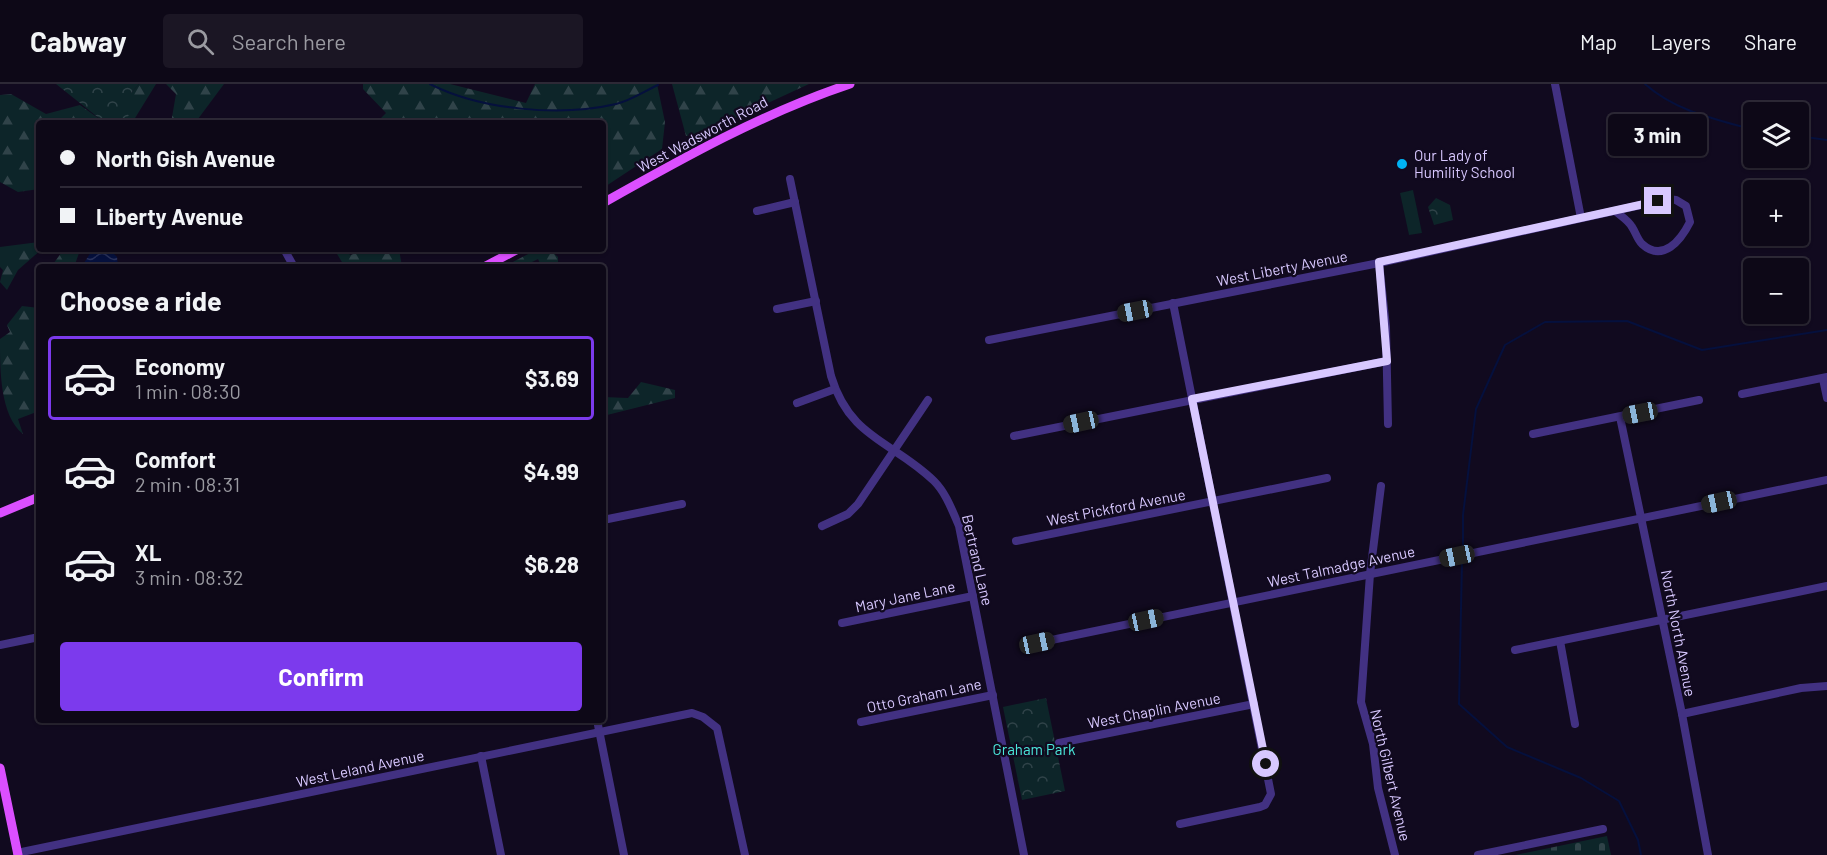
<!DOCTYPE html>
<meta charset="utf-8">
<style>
body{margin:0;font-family:Barlow,sans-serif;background:#1b1624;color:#f1f3f6;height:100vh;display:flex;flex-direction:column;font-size:22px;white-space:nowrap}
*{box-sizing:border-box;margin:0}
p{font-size:20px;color:#9a9aa1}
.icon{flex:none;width:33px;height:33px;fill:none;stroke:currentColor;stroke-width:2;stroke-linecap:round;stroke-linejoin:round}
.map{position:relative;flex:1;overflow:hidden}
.side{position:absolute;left:36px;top:180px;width:570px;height:459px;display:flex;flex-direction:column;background:#0d0817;border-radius:6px;box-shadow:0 2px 4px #0004,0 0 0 2px #2d2936}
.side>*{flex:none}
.guide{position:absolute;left:36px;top:36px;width:570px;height:132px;border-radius:6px;box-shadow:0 2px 4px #0004,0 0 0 2px #2d2936;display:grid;align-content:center;height:132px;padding:0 24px;background:#0d0817}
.tools{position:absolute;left:1743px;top:18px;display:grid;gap:12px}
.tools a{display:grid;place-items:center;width:66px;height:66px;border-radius:6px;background:#0d0817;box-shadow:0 2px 4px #0004,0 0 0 2px #2d2936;font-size:30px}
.end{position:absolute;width:27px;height:27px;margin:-14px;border:8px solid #d8c8ff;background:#111;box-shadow:0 0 0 3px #111}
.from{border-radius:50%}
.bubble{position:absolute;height:42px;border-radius:6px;background:#0d0817;box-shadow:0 2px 4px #0004,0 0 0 2px #2d2936;font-size:20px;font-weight:700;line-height:42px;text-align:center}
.car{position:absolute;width:18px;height:36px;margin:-18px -9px;border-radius:8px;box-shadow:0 0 4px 2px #0007;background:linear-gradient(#222 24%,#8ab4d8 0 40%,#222 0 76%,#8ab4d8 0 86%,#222 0)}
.guide b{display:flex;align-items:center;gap:21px;height:57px;font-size:22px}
.guide b+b{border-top:2px solid #2d2936}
.guide i{width:15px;height:15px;background:#f1f3f6}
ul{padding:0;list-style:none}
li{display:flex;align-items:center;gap:18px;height:84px;margin:0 12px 9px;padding:0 12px;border:3px solid transparent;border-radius:6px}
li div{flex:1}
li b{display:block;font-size:22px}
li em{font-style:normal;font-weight:700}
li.on{border-color:#7c3aed}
li>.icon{width:54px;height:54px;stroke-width:1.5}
h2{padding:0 24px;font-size:27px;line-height:72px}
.action{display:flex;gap:12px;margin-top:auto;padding:12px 24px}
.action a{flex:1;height:69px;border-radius:6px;background:#7c3aed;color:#fff;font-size:24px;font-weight:700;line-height:69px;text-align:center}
header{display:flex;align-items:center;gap:36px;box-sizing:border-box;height:84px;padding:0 30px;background:#0d0817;border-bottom:2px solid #2d2936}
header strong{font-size:28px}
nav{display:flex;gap:33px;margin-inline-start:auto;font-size:21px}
.search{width:420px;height:54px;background:#1b1624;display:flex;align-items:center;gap:15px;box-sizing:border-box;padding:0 21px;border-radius:6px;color:#9a9aa1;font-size:22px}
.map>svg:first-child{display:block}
.forest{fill:url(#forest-firs)}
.cemetery{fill:url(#cemetery-stones)}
.park{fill:url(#park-crowns)}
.pitch{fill:#0d2529}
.water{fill:url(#water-waves)}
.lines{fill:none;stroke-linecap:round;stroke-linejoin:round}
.stream{stroke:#05103d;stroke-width:2}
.minor{stroke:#423182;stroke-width:8}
.major{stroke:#db4fff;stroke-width:9}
.route{stroke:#d8c8ff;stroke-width:8}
.poi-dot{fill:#00b2f3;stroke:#110a1f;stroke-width:2}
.labels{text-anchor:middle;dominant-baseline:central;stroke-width:4.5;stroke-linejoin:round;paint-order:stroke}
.street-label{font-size:15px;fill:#d8c8ff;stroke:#110a1f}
.poi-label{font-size:15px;fill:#d8c8ff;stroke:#110a1f;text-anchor:start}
.park-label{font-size:15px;fill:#4be8db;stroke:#110a1f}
</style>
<header>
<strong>Cabway</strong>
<div class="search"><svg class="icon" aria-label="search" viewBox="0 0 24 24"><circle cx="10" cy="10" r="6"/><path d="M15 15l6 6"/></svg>Search here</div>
<nav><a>Map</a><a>Layers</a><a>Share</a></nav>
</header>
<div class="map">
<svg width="1827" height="771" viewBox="0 0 1827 771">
<defs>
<pattern id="forest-firs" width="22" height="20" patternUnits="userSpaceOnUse" patternTransform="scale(1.5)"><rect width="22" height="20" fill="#0d2529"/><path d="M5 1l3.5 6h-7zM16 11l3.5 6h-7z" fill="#304349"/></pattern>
<pattern id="cemetery-stones" width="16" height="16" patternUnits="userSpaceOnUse" patternTransform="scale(1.5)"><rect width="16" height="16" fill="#0d2529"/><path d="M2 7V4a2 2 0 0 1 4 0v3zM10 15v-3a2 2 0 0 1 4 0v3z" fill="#304349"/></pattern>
<pattern id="park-crowns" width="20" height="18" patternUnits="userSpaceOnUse" patternTransform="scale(1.5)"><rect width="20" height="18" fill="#0d2529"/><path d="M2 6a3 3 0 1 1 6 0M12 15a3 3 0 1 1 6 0" fill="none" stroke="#304349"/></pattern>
<pattern id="water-waves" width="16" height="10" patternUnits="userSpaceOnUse" patternTransform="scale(1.5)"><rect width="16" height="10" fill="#05103d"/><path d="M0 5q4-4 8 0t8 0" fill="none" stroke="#29315a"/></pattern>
</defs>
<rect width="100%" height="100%" fill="#110a1f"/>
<g class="forest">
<path d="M139,0H156L132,39H112L125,37L131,9Z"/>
<path d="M166,0H224L195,39H171L176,10Z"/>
<path d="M363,0H450L526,19L535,0H657L665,38L662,65L603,104V39H376L386,29L363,5Z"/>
<path d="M672,0H809L703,49L686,52Z"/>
<path d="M11,10L46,30L80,21L105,39H39V105L18,108L0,98V11Z"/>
<path d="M39,158V165H42L18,186L7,206L0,198L3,186L0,183V163Z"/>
<path d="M64,165H85L79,169L74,183H51Z"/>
<path d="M334,165H347L350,171L371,165H399L402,183H345Z"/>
<path d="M538,165H549L558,173V183H542L538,175L522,183H503Z"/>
<path d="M22,222L39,224V327L18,335L23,350C0,331 0,287 0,255L10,248L7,241Z"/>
<path d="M641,298L675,306V314L603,332V313L628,314Z"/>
</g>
<path class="cemetery" d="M1607,752L1611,771H1515Z"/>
<g class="park">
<path d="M56,0H139L131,9L134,23L125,37L105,39Z"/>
<path d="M1436,114L1450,121L1453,136L1434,141L1428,123Z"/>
<path d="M1046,614L1065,707L1022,716L1003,623Z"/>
</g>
<path class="pitch" d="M1413,106L1422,149L1409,151L1400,109Z"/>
<path class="water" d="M93,165H109L117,173L118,182L85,183L84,179Z"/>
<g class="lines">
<g class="stream">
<path d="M430,0C481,26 560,33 616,20C630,17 645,7 658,1"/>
<path d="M1645,0C1675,27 1715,35 1754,46"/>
<path d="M1798,52L1827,56"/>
<path d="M1463,466V431L1476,325L1505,261L1545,238L1627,237L1702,266L1827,246"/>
<path d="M1462,477L1459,620L1507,663L1581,694L1619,717L1638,756L1641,771"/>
</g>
<g class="minor">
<path d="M1555,0L1581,134"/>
<path d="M790,95L831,292C850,355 893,357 934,397C946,409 952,426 959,442L1024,771"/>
<path d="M757,127L795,118"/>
<path d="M284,165L294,183"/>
<path d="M1379,179L1386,243L1388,340"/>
<path d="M1173,219L1271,710L1265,721L1260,723L1180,740"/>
<path d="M777,225L816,217"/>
<path d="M989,256L1379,179L1668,115L1676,116L1686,122L1690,138C1681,156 1663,179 1642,160C1637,155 1636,149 1632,143C1628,136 1621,132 1615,127"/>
<path d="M1823,295L1827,314"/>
<path d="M1742,310L1827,293"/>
<path d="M797,319L835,305"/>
<path d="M1620,333L1682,630L1708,771"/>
<path d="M1533,350L1699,316"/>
<path d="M1014,352L1387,277"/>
<path d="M1381,402L1370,490L1361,618L1373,660L1378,704L1395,771"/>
<path d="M603,436L682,420"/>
<path d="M822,442L848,430L858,420L928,316"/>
<path d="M1016,457L1327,394"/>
<path d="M842,539L973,512"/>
<path d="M1560,557L1575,640"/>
<path d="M1037,559L1827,396"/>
<path d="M0,561L39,553"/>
<path d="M1515,566L1827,502"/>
<path d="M1682,630L1801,604L1827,602"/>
<path d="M597,636L624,771"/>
<path d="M861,638L993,611"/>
<path d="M1059,659L1254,620"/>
<path d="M481,672L501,771"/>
<path d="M17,769L692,629L703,633L717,644L745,771"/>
<path d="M1478,771L1603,745"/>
</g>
<g class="major">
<path d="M603,119C683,74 763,29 850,0"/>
<path d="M484,183L518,165"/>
<path d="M0,429L39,413"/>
<path d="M0,684L18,771"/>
</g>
</g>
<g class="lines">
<path class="route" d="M1266,680L1192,315L1387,277L1379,178L1658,117"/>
</g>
<circle class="poi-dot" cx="1402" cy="80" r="6"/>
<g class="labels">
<g class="street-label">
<text transform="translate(702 50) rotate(-28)">West Wadsworth Road</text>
<text transform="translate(1282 184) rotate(-11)">West Liberty Avenue</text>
<text transform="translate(1116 423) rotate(-11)">West Pickford Avenue</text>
<text transform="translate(978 476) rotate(77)">Bertrand Lane</text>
<text transform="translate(1341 482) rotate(-12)">West Talmadge Avenue</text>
<text transform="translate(905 512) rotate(-12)">Mary Jane Lane</text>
<text transform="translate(1679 549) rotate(79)">North North Avenue</text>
<text transform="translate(924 611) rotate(-12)">Otto Graham Lane</text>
<text transform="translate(1154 626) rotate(-11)">West Chaplin Avenue</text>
<text transform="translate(360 684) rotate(-12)">West Leland Avenue</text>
<text transform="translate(1391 691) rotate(77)">North Gilbert Avenue</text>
</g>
<g class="poi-label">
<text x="1414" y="71">Our Lady of<tspan x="1414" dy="17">Humility School</tspan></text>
</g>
<g class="park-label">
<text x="1034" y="665">Graham Park</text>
</g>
</g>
</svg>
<div class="tools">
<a><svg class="icon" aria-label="layers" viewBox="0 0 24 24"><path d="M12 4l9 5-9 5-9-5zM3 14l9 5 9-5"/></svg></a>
<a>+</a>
<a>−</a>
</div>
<i class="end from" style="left:1266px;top:680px"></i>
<i class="end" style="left:1658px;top:117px"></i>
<div class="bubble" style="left:1608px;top:30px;width:99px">3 min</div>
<i class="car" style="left:1135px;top:227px;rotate:259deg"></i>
<i class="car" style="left:1640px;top:329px;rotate:259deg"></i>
<i class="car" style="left:1081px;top:338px;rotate:258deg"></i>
<i class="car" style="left:1719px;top:418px;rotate:258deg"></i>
<i class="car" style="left:1457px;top:472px;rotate:258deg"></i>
<i class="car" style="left:1146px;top:536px;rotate:78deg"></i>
<i class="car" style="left:1037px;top:559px;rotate:78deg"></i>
<div class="guide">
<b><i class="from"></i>North Gish Avenue</b>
<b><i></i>Liberty Avenue</b>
</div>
<section class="side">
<h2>Choose a ride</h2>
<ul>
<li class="on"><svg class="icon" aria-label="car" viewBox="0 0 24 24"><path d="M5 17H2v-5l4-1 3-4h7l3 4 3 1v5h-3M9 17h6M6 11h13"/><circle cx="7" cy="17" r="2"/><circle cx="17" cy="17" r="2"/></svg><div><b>Economy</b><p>1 min · 08:30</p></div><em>$3.69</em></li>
<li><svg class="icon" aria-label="car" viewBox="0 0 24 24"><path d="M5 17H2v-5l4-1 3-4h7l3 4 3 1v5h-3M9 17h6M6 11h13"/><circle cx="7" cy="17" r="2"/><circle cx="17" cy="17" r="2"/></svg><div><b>Comfort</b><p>2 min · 08:31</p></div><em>$4.99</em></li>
<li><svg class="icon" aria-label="car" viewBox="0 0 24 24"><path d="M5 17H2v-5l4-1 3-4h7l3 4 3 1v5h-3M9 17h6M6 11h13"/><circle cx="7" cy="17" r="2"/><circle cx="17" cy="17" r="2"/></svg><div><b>XL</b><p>3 min · 08:32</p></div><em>$6.28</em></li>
</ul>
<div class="action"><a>Confirm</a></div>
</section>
</div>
